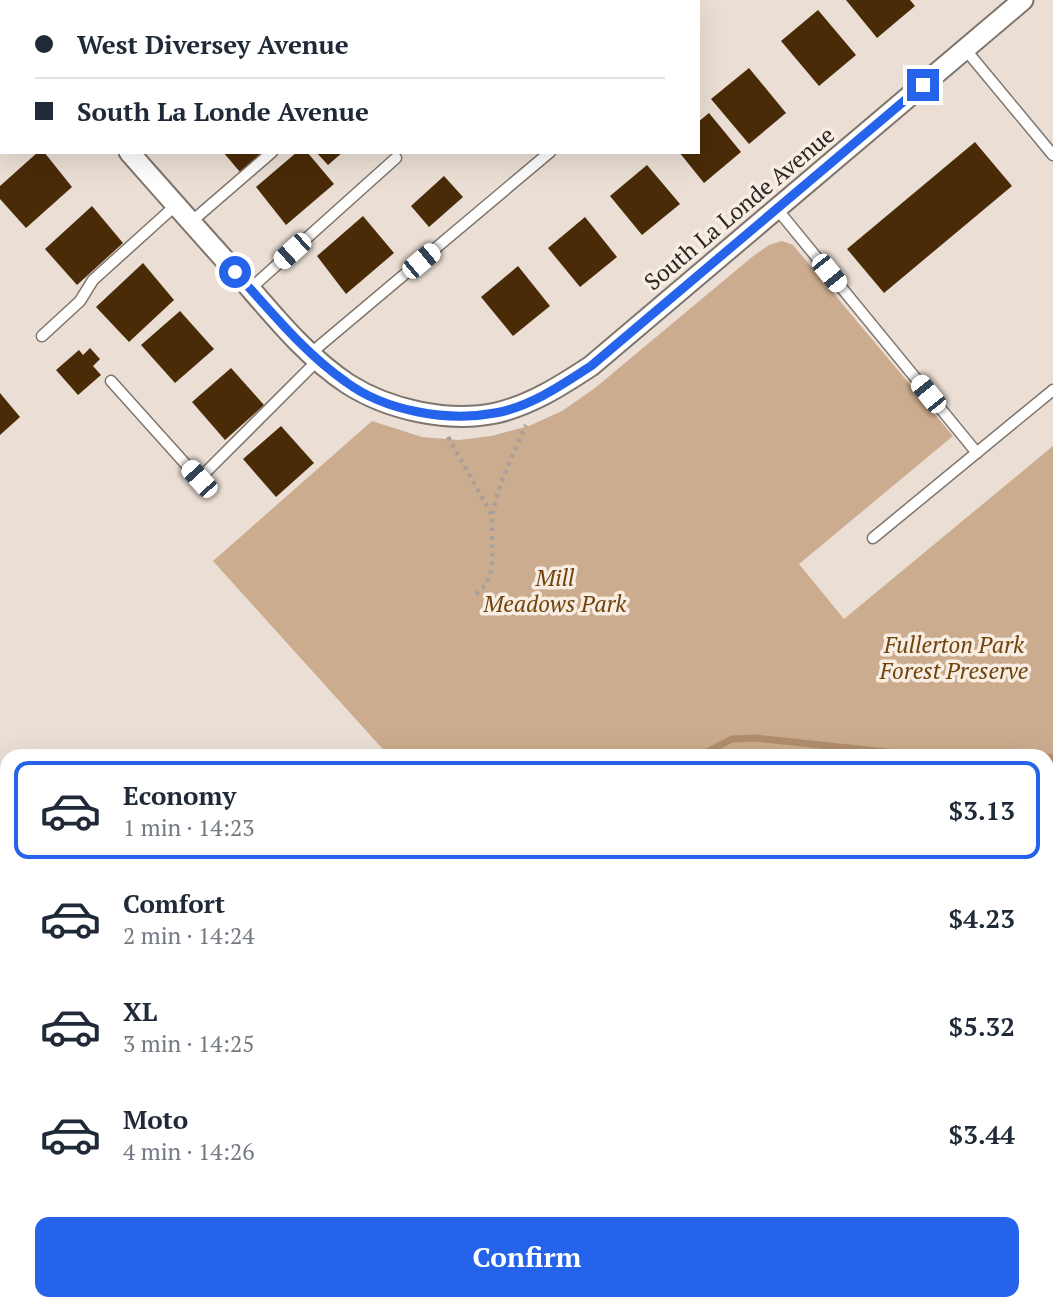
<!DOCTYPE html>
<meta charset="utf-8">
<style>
body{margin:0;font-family:"PT Serif",serif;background:#f6f6f7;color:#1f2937;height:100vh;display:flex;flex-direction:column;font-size:26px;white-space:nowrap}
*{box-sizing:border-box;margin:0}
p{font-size:23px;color:#747a83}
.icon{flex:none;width:38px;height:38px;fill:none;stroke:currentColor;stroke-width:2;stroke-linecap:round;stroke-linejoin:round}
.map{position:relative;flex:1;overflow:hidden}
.panel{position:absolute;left:0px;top:749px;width:1054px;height:562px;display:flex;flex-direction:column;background:#fff;border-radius:21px 21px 0 0;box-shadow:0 7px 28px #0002}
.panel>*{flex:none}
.hud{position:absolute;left:0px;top:0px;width:700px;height:154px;box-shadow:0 7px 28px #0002;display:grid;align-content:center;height:154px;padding:0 35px;background:#fff}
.end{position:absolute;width:32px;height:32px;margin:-16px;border:9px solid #2563eb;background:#fff;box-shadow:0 0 0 4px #fff}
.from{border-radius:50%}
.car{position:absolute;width:21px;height:42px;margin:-21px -10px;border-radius:9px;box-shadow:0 0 5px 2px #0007;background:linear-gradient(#fff 24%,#345 0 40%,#fff 0 76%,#345 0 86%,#fff 0)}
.hud b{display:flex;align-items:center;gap:24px;height:66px;font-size:26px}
.hud b+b{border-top:2px solid #e0e1e3}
.hud i{width:18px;height:18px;background:#1f2937}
ul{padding:12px 0 0;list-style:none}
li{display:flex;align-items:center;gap:21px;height:98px;margin:0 14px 10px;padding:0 21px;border:4px solid transparent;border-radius:14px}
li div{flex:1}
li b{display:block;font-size:26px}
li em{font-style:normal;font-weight:700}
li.selected{border-color:#2563eb}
li>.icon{width:63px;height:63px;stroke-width:1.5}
.button{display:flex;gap:14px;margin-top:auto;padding:14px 35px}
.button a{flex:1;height:80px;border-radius:14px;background:#2563eb;color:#fff;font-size:28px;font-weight:700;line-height:80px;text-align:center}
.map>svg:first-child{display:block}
.green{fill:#ccac8e}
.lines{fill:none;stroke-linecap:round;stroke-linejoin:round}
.stream{stroke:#b18e6d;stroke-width:7}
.building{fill:#4a2b08}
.service-casing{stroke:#7f756c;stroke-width:13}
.minor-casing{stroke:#7f756c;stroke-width:23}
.path{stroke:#a99f97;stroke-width:4.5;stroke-dasharray:3.5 5;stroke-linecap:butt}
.service{stroke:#fff;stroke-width:10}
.minor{stroke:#fff;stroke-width:19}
.route{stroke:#2563eb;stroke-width:9}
.labels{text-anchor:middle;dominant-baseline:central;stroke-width:7;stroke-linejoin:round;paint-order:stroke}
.street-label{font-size:23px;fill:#2b2723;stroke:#f8ede3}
.park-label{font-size:23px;font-style:italic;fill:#71440e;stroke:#f8ede3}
</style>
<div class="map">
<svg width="1053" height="1310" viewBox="0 0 1053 1310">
<rect width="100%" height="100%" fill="#ebdfd5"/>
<path class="green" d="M782,241L793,245L953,436L799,564L844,619L1053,446V1310H885L879,1304H1046V756H389L213,561L372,421L422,437L459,440L491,436L529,426L562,411L595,388L752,257L769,245Z"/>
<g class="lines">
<g class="stream">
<path d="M699,756L732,739L755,738L924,756"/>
<path d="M1029,756H1034"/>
<path d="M1046,757L1053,758"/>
<path d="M0,1029L7,1030"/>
</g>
</g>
<g class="building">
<path d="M846,0H910L915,6L877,38Z"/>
<path d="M818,10L856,55L819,86L781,41Z"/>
<path d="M749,68L786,113L749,144L711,99Z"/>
<path d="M709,113L741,152L704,183L679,152H698V122Z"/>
<path d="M975,142L1012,186L884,293L847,249Z"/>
<path d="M38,152H44L72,187L26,228L0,199V186Z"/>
<path d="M223,152H265L240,172Z"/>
<path d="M297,152H307L334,184L286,225L256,187Z"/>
<path d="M316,152H343L328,165Z"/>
<path d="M647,165L680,204L642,235L610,196Z"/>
<path d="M444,176L463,197L429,227L411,206Z"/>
<path d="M92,206L123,243L77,285L45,249Z"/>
<path d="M363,216L394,253L346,294L317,256Z"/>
<path d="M585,217L617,257L580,287L548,248Z"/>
<path d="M143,263L174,300L129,342L96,307Z"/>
<path d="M518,266L550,306L513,336L481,297Z"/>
<path d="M180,311L214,349L175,383L141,345Z"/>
<path d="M90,348L100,359L93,366L101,375L78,395L56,370L79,350L83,355Z"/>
<path d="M231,368L264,405L225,440L192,402Z"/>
<path d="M0,393L20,417L0,435Z"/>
<path d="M281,426L314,463L276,497L243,459Z"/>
<path d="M100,1304H131L136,1310H93Z"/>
<path d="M140,1304H180L172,1310H145Z"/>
<path d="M465,1304H528L520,1310H470Z"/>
<path d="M763,1304H821L826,1310H755Z"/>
</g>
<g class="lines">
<g class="service-casing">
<g id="service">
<path d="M214,2L216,0"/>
<path d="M965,49L1053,155"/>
<path d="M777,209L977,453"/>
<path d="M191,222L272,152"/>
<path d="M250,289L396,158"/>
<path d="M42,336L80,301L93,280L176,205"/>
<path d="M311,353L550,152"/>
<path d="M111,381L199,479L318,360"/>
<path d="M873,538L1053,390"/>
</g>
</g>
<g class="minor-casing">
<g id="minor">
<path d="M0,8L2,10"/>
<path d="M129,152C167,195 204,237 242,279C274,316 307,357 348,384C389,410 448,423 496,413C531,405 562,385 591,366L1023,0"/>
<path d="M653,1304L659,1310"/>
<path d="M277,1310L284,1304"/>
</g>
</g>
<g class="path">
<path d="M448,437L492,515"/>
<path d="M476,594C502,575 488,539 493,512C499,482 514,453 526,425"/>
</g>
<use href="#service" class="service"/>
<use href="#minor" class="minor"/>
</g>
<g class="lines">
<path class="route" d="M235,272C270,310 303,352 346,382C385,411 447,422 495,413C530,407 562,385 591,366L923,85"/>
</g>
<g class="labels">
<g class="street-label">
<text transform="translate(739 208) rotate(-40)">South La Londe Avenue</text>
</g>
<g class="park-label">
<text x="555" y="577">Mill<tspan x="555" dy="26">Meadows Park</tspan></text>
<text x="954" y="644">Fullerton Park<tspan x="954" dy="26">Forest Preserve</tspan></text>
</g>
</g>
</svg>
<i class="end from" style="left:235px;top:272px"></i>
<i class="end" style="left:923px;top:85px"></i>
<i class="car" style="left:292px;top:251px;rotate:228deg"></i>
<i class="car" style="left:421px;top:261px;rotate:50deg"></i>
<i class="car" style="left:829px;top:273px;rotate:141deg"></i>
<i class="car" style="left:928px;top:394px;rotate:321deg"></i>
<i class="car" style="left:199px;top:479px;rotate:318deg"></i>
<div class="hud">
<b><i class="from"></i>West Diversey Avenue</b>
<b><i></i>South La Londe Avenue</b>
</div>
<section class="panel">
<ul>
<li class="selected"><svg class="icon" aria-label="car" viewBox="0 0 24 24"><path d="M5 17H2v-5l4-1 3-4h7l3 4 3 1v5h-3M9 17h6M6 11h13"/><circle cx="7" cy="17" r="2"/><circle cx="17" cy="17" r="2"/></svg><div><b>Economy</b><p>1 min · 14:23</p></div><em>$3.13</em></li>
<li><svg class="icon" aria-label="car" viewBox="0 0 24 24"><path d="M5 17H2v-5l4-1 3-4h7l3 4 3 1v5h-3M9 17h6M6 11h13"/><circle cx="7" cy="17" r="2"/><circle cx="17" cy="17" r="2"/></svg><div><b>Comfort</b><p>2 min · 14:24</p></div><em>$4.23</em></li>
<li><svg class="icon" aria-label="car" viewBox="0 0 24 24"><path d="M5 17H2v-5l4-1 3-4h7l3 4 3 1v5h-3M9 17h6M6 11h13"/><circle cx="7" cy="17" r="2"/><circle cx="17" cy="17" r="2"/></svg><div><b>XL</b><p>3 min · 14:25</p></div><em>$5.32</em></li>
<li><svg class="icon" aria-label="car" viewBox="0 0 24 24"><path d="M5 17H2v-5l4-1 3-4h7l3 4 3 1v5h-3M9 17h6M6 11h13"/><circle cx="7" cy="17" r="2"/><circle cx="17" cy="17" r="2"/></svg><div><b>Moto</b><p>4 min · 14:26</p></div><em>$3.44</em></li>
</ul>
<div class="button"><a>Confirm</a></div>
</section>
</div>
